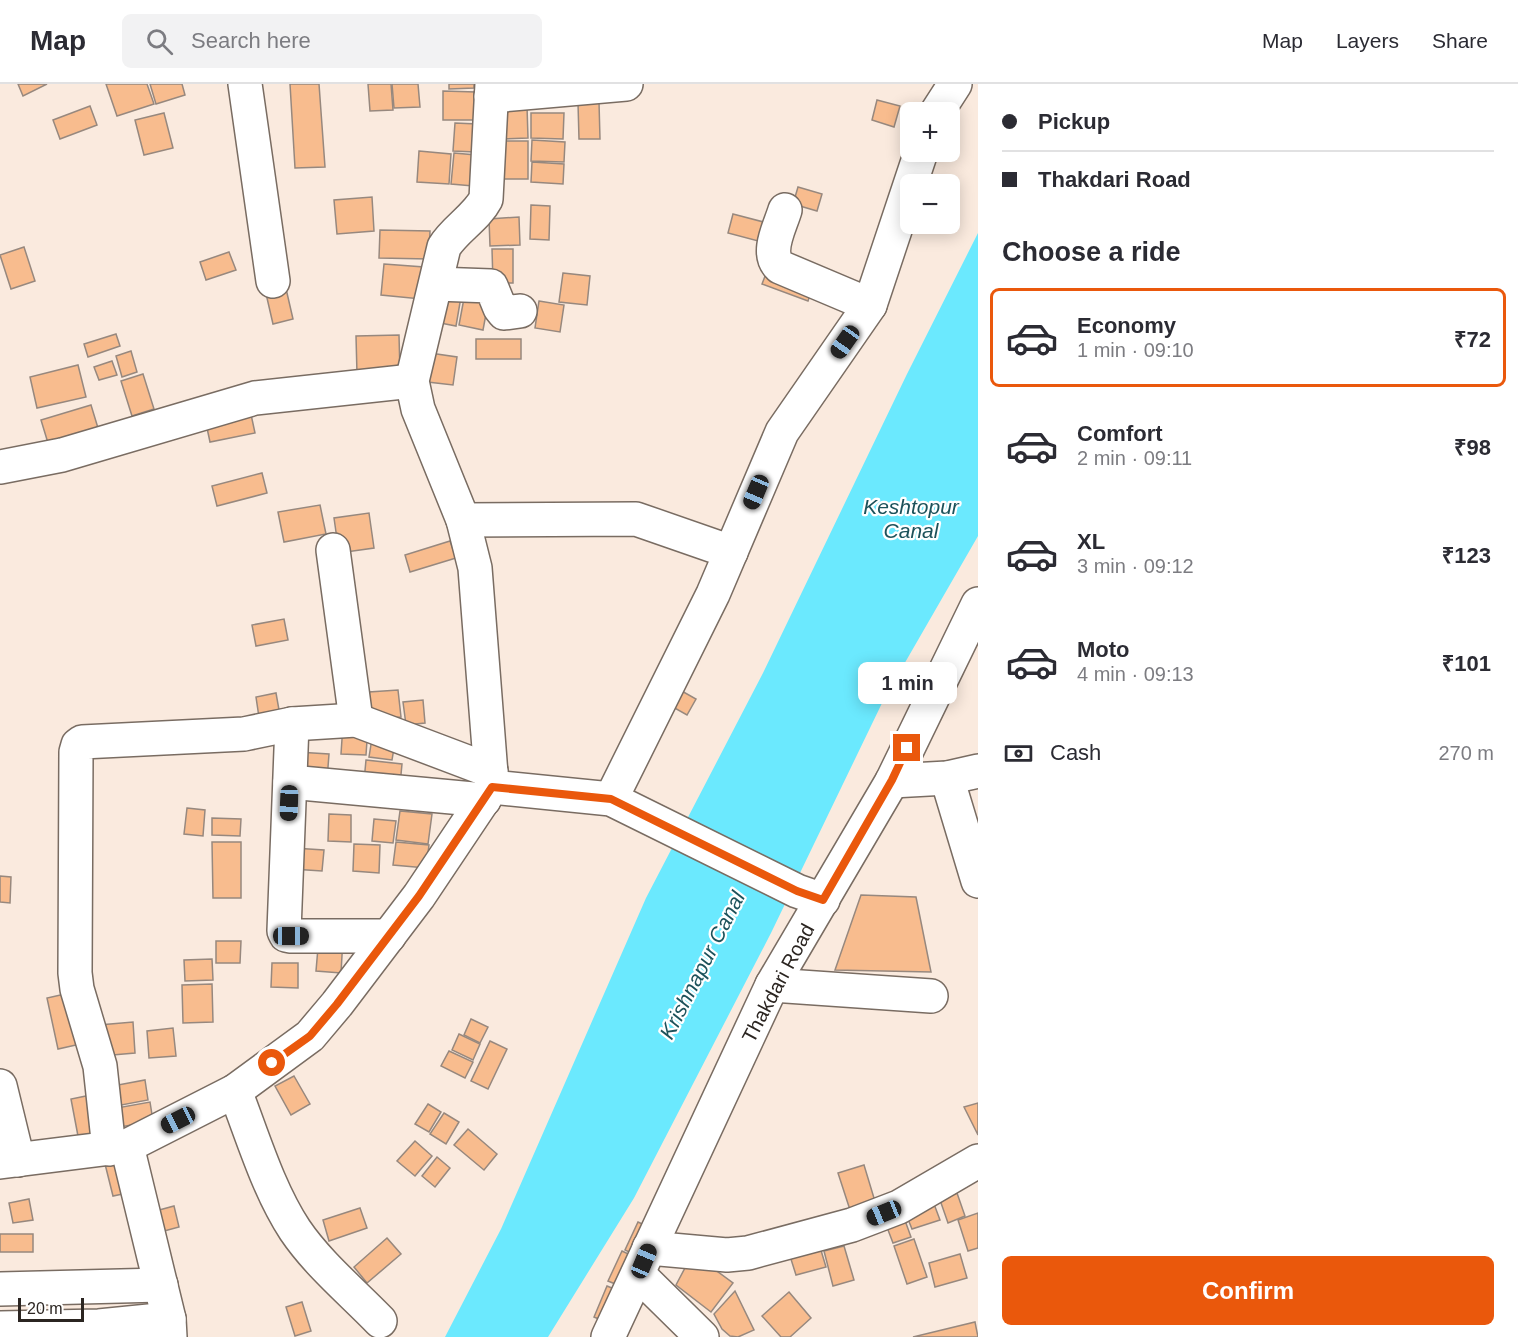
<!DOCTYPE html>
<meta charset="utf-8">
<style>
body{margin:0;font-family:Arial,sans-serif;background:#f2f2f3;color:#2b2b33;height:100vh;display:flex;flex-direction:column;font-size:22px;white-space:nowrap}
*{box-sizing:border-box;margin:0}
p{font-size:20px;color:#7c7c81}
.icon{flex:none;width:33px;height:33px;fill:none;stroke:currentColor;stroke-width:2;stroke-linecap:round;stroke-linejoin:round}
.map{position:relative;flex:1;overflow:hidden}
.sheet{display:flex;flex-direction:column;background:#fff;width:540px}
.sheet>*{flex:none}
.top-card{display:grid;align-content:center;height:132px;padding:0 24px;background:#fff}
.tools{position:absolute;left:900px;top:18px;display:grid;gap:12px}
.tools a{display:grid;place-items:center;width:60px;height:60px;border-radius:9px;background:#fff;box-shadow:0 3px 15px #0003;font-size:30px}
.scale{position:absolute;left:18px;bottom:15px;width:66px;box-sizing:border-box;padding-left:6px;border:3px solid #2b2521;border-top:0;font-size:16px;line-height:21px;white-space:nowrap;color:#2b2521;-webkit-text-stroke:4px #fff;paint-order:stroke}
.end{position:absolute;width:27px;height:27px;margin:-14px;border:8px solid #ea580c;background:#fff;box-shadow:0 0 0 3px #fff}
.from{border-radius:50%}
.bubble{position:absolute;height:42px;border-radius:9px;background:#fff;box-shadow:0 3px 15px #0003;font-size:20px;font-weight:800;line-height:42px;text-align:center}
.car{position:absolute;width:18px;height:36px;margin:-18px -9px;border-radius:8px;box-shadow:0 0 4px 2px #0007;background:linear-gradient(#222 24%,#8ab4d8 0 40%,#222 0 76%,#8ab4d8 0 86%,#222 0)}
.top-card b{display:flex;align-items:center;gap:21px;height:57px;font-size:22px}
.top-card b+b{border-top:2px solid #e1e1e2}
.top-card i{width:15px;height:15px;background:#2b2b33}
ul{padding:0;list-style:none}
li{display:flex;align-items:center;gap:18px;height:99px;margin:0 12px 9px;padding:0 12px;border:3px solid transparent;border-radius:9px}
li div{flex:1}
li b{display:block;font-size:22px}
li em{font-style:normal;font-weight:800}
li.current{border-color:#ea580c}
li>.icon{width:54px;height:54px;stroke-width:1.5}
h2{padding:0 24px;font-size:27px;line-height:72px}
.pay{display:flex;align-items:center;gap:15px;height:66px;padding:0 24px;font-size:22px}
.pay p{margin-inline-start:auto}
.action{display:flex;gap:12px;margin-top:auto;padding:12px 24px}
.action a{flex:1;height:69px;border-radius:9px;background:#ea580c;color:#fff;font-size:24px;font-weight:800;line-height:69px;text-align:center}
header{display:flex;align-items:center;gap:36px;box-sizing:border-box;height:84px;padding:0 30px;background:#fff;border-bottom:2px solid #e1e1e2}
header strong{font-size:28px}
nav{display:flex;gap:33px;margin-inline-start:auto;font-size:21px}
.search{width:420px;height:54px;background:#f2f2f3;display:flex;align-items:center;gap:15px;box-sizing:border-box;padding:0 21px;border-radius:9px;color:#7c7c81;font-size:22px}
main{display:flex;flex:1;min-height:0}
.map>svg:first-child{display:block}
.water{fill:#6be9fe}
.building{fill:#f8bc8e;stroke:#97887e;stroke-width:1.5}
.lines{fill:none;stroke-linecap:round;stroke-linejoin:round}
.minor-casing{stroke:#796c62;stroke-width:36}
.minor{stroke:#fff;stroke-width:33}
.route{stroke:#ea580c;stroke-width:8}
.labels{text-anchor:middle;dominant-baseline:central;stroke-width:4.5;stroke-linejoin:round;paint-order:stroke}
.street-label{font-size:20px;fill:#2b2521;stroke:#fff}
.water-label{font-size:21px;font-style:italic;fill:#1c525b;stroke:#fff}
</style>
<header>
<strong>Map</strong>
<div class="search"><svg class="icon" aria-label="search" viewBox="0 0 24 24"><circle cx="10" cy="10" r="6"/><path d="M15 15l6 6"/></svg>Search here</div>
<nav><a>Map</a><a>Layers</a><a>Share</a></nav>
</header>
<main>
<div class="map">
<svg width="978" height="1253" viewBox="0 0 978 1253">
<rect width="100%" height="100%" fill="#faeade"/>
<path class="water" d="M978,149V452L884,615L771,849L634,1114L548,1253H445L501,1145L646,814L763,589L907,290Z"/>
<g class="building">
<path d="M18,0H47L23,12Z"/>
<path d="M106,0H147L154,20L117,32Z"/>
<path d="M150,0H182L185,11L156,20Z"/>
<path d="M290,0H319L325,83L295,84Z"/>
<path d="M368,0H391L393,26L370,27Z"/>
<path d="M392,0H418L420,23L394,24Z"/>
<path d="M449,0H474V4L449,5Z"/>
<path d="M443,7L476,8V36H443Z"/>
<path d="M877,16L900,22L894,43L872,36Z"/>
<path d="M599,18L600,55H579L578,19Z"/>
<path d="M90,22L97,41L60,55L53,36Z"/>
<path d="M527,22L528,54L500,55L499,23Z"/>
<path d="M164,29L173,64L144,71L135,36Z"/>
<path d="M531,29H564L563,55L531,54Z"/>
<path d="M455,39L477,40L475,68L453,67Z"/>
<path d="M532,56L565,58L564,78L531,77Z"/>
<path d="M494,57H528V95H495Z"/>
<path d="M419,67L451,70L449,100L417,98Z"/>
<path d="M454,69L476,71L473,102L451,100Z"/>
<path d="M532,78L564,80L563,100L531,98Z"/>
<path d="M798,103L822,110L817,127L793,120Z"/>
<path d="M372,113L374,147L337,150L334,116Z"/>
<path d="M531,121L550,122L549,156L530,155Z"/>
<path d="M733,130L775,141L770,160L728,149Z"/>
<path d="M519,133L520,161L490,162L489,135Z"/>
<path d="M380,146L430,147L429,175L379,174Z"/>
<path d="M24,163L35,197L11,205L0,171Z"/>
<path d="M492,165H513V199H493Z"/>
<path d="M229,168L236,186L206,196L200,178Z"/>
<path d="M384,180L424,183L421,215L381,211Z"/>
<path d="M767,187L812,204L808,217L762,200Z"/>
<path d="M563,189L590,192L587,221L559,218Z"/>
<path d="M284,196L293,235L273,240L264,201Z"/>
<path d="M442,203L462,207L456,242L435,238Z"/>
<path d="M465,209L489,214L483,246L459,241Z"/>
<path d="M539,217L564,221L560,248L535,244Z"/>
<path d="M116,250L120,262L88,273L84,260Z"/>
<path d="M399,251L400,289L357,290L356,252Z"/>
<rect x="476" y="255" width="45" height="20"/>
<path d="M131,267L137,288L122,293L116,272Z"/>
<path d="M423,268L457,273L453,301L419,297Z"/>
<path d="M112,277L117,291L99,296L94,283Z"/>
<path d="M78,281L86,313L37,324L30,293Z"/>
<path d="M143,290L154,325L132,332L121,297Z"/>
<path d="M91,321L98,344L48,359L41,336Z"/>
<path d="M249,321L255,349L210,358L204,330Z"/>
<path d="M262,389L267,409L217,422L212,402Z"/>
<path d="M320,421L326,450L284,458L278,428Z"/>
<path d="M369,429L374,464L339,469L334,434Z"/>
<path d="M450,457L456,474L410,488L405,471Z"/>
<path d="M284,535L288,556L256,562L252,541Z"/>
<path d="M398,606L401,633L371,636L369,608Z"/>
<path d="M680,606L696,615L687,631L671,622Z"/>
<path d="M276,609L281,637L260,640L256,613Z"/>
<path d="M423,616L425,639L406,641L403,618Z"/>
<path d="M343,640L368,642L366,671L341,670Z"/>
<path d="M373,648L396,652L392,676L369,673Z"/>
<path d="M297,668L329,670L327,696L295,693Z"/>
<path d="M366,676L402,680L400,701L364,697Z"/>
<path d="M187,724L205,726L203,752L184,750Z"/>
<path d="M400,727L432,730L428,760L396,756Z"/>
<path d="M329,730L351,731V758L328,757Z"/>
<path d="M212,734L241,735L240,752L212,751Z"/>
<path d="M374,735L396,737L393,759L372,757Z"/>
<path d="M212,758H241V814H213Z"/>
<path d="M396,758L429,761L426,784L393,781Z"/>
<path d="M354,760L380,761L379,789L353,787Z"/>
<path d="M293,764L324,766L322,787L292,785Z"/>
<path d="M0,792L11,793L10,819L0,818Z"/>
<path d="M861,811L916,813L931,888L835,886Z"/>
<path d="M319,852L343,854L341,889L316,887Z"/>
<path d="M216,857H241L240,879H216Z"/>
<path d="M212,875L213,896L185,897L184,876Z"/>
<path d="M272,879H298V904L271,903Z"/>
<path d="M212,900L213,938L183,939L182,901Z"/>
<path d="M74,908L85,959L58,965L47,914Z"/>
<path d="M471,935L488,943L480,959L464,951Z"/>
<path d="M133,938L135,969L101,972L99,941Z"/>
<path d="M173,944L176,972L149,974L147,947Z"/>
<path d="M459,950L480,960L473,976L452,966Z"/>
<path d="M490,957L507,965L488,1005L471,997Z"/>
<path d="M449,967L473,978L465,994L441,982Z"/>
<path d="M294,992L310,1020L291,1031L275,1002Z"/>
<path d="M145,996L148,1016L111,1023L107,1003Z"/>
<path d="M91,1011L98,1048L78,1052L71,1015Z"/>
<path d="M150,1018L153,1037L115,1044L111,1025Z"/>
<path d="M978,1019V1051L964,1023Z"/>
<path d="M428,1020L441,1028L429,1048L415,1040Z"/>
<path d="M444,1029L459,1038L446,1060L430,1050Z"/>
<path d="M468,1045L497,1070L484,1086L454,1061Z"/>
<path d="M415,1057L432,1072L415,1092L397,1077Z"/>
<path d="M437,1073L450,1084L435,1103L422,1092Z"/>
<path d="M124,1075L132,1108L113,1112L105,1080Z"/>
<path d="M864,1081L877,1124L852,1132L838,1089Z"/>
<path d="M957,1109L965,1132L948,1139L940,1116Z"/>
<path d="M29,1115L33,1136L13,1139L9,1119Z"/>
<path d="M934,1120L940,1136L912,1145L906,1130Z"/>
<path d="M174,1122L179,1143L153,1150L148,1129Z"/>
<path d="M360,1124L367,1144L329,1157L323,1136Z"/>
<path d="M978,1129V1164L968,1167L958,1136Z"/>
<path d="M903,1131L911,1153L893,1159L885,1138Z"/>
<path d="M638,1138L653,1145L639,1173L625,1166Z"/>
<rect x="0" y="1150" width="33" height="18"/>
<path d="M387,1154L401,1170L367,1199L354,1183Z"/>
<path d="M914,1155L927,1193L907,1200L894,1162Z"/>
<path d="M844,1162L854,1196L833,1202L824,1167Z"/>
<path d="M820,1163L826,1183L796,1191L790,1172Z"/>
<path d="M622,1167L639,1175L625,1204L608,1197Z"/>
<path d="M960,1170L967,1194L935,1203L929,1179Z"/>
<path d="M686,1182H710L733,1199L711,1228L676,1201Z"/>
<path d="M607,1202L624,1209L611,1240L594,1233Z"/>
<path d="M735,1207L754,1246L738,1253L730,1252L722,1245L714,1230Z"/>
<path d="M789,1208L811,1234L790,1253H781L762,1232Z"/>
<path d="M302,1218L311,1247L295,1252L286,1223Z"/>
<path d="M975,1238L978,1253H913Z"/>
</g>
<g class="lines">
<g class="minor-casing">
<g id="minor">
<path d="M245,0L273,197"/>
<path d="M491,12L626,0"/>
<path d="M937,28L955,0"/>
<path d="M785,126C780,143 765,169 780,183L870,221"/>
<path d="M436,200L491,202L500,224L504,229L520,227"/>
<path d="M0,383L62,371L255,314L412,297"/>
<path d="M463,436L636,435L731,468"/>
<path d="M333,466L356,636"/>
<path d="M292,640L284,847L286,851L291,852H389"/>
<path d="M947,694L978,797"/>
<path d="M892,697L947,694L978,687"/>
<path d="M290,698L484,716"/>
<path d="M492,703L611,715L797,807L823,816"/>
<path d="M611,715L713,510L782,348L870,221L921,68"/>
<path d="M772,901L931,912"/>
<path d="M0,1002L18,1076"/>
<path d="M235,1007C253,1053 268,1105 295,1146C318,1180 352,1208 380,1237"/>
<path d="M127,1062L169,1235L170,1253"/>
<path d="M109,1065L100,982L77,905L75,889L76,668L78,661L82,658L244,650L292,640L356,636L491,687"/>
<path d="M0,1078L127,1062L235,1007L310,952L337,920L419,812L492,703L475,484L463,436L418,325L412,297L444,163C455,145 476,134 486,115L492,0"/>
<path d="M649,1164L727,1171L748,1169L852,1141L899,1123L978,1077"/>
<path d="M638,1190L702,1253"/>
<path d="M0,1205L161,1201"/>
<path d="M0,1244L99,1242L169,1235"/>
<path d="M608,1253L772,901L892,697L978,520"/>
</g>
</g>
<use href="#minor" class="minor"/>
</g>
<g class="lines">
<path class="route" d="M272,979L310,952L337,920L419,812L492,703L611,715L797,807L823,816L892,696L907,664"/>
</g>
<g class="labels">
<g class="street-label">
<text transform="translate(778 899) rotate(-62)">Thakdari Road</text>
</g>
<g class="water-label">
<text x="911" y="422">Keshtopur<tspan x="911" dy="24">Canal</tspan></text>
<text transform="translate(702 881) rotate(-63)">Krishnapur Canal</text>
</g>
</g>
</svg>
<div class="tools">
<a>+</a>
<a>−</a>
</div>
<div class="scale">20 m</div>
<i class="end from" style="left:272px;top:979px"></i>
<i class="end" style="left:907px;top:664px"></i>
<div class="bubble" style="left:858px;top:578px;width:99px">1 min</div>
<i class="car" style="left:845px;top:258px;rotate:215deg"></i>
<i class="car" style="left:756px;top:408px;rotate:203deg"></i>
<i class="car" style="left:289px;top:719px;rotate:182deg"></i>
<i class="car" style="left:291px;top:852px;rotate:90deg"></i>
<i class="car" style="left:178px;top:1036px;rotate:243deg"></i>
<i class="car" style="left:884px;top:1129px;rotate:248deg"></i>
<i class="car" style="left:644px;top:1177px;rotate:23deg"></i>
</div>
<section class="sheet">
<div class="top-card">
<b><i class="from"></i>Pickup</b>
<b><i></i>Thakdari Road</b>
</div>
<h2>Choose a ride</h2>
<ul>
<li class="current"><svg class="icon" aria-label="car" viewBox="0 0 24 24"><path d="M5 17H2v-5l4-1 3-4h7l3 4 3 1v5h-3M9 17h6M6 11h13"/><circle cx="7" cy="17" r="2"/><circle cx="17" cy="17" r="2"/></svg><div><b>Economy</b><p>1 min · 09:10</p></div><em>₹72</em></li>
<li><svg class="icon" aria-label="car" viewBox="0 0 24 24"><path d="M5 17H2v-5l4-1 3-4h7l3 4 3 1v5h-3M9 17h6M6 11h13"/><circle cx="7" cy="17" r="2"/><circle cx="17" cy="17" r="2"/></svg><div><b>Comfort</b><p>2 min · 09:11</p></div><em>₹98</em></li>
<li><svg class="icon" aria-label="car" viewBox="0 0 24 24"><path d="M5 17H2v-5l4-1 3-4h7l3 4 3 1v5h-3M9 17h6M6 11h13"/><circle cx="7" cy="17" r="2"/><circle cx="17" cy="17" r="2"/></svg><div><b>XL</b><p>3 min · 09:12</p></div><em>₹123</em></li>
<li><svg class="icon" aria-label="car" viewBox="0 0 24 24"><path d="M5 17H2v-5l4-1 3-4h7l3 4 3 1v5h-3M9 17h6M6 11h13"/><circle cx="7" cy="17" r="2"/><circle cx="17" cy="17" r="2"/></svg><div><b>Moto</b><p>4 min · 09:13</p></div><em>₹101</em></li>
</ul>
<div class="pay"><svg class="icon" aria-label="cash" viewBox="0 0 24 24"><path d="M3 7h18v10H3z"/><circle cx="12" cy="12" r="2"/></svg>Cash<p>270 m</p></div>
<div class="action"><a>Confirm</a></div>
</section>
</main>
